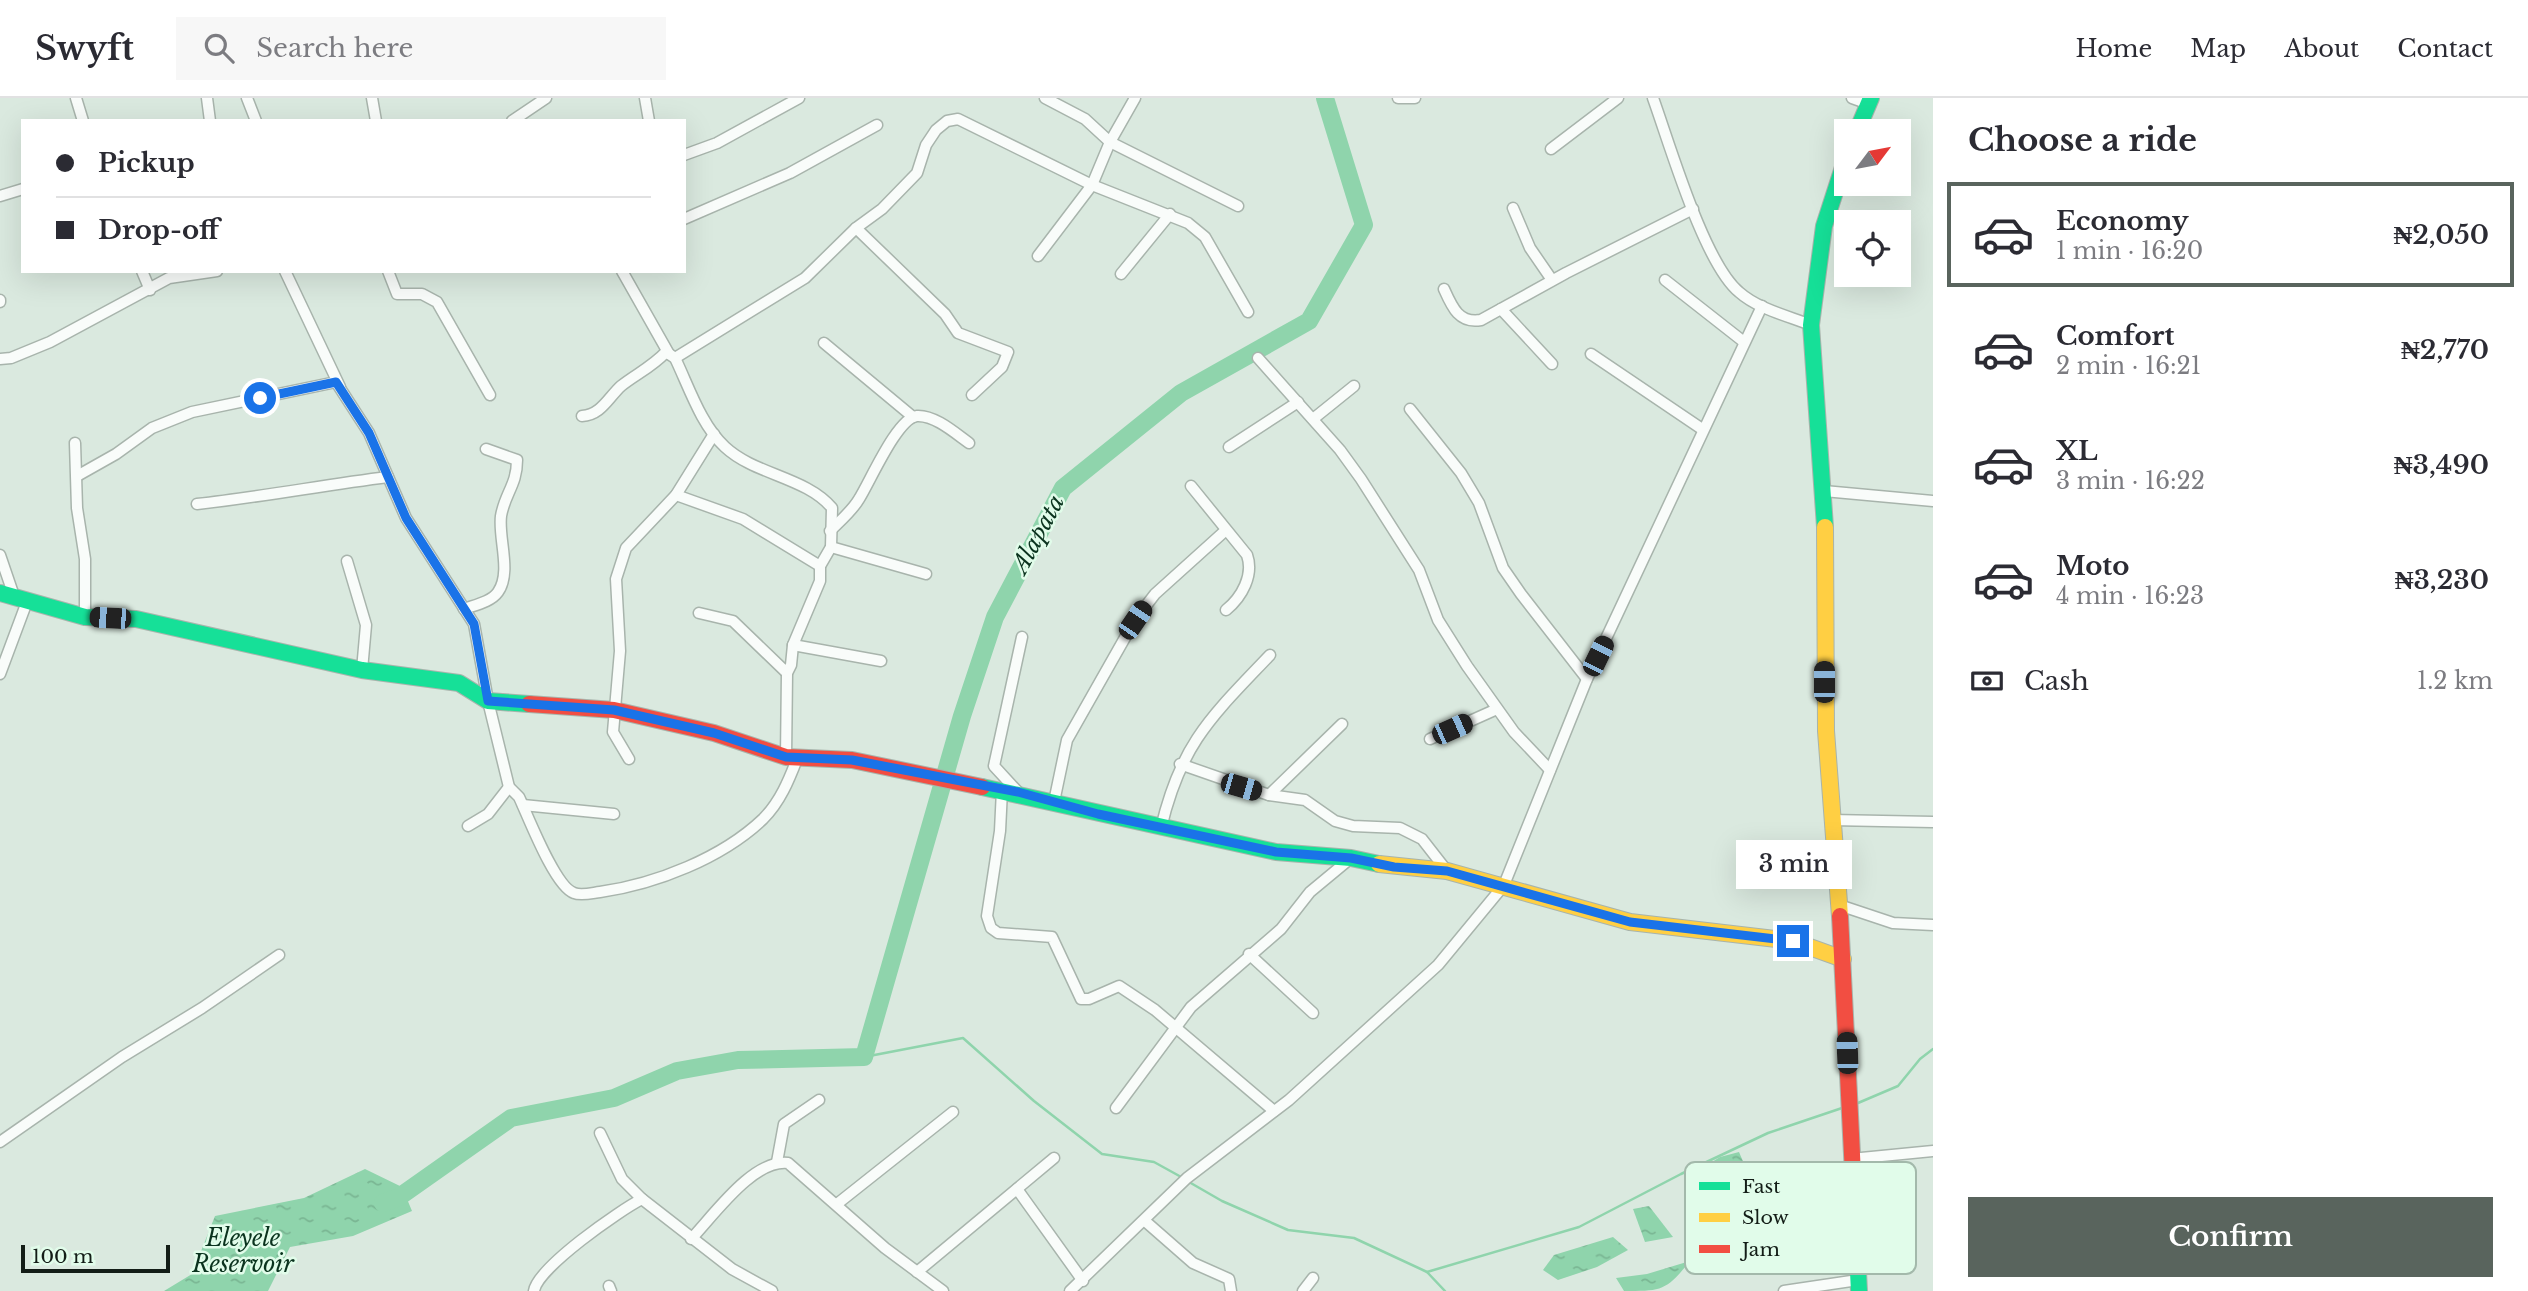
<!DOCTYPE html>
<meta charset="utf-8">
<style>
body{margin:0;font-family:"Libre Baskerville",serif;background:#f7f7f7;color:#2b2b33;height:100vh;display:flex;flex-direction:column;font-size:26px;white-space:nowrap}
*{box-sizing:border-box;margin:0}
p{font-size:23px;color:#7c7c81}
.icon{flex:none;width:38px;height:38px;fill:none;stroke:currentColor;stroke-width:2;stroke-linecap:round;stroke-linejoin:round}
.map{position:relative;flex:1;overflow:hidden}
.side{display:flex;flex-direction:column;background:#fff;width:595px}
.side>*{flex:none}
.top-card{position:absolute;left:21px;top:21px;width:665px;height:154px;border-radius:0px;box-shadow:0 7px 28px #0002;display:grid;align-content:center;height:154px;padding:0 35px;background:#fff}
.needle{width:46px;rotate:58deg}
.controls{position:absolute;left:1834px;top:21px;display:grid;gap:14px}
.controls a{display:grid;place-items:center;width:77px;height:77px;border-radius:0px;background:#fff;box-shadow:0 7px 28px #0002;font-size:35px}
.scale{position:absolute;left:21px;bottom:18px;width:149px;box-sizing:border-box;padding-left:7px;border:4px solid #131d17;border-top:0;font-size:19px;line-height:24px;white-space:nowrap;color:#131d17;-webkit-text-stroke:5px #e1fcea;paint-order:stroke}
.end{position:absolute;width:32px;height:32px;margin:-16px;border:9px solid #1a73e8;background:#fff;box-shadow:0 0 0 4px #fff}
.from{border-radius:50%}
.bubble{position:absolute;height:49px;border-radius:0px;background:#fff;box-shadow:0 7px 28px #0002;font-size:23px;font-weight:600;line-height:49px;text-align:center}
.car{position:absolute;width:21px;height:42px;margin:-21px -10px;border-radius:9px;box-shadow:0 0 5px 2px #0007;background:linear-gradient(#222 24%,#8ab4d8 0 40%,#222 0 76%,#8ab4d8 0 86%,#222 0)}
.top-card b{display:flex;align-items:center;gap:24px;height:66px;font-size:26px}
.top-card b+b{border-top:2px solid #e1e1e2}
.top-card i{width:18px;height:18px;background:#2b2b33}
ul{padding:0;list-style:none}
li{display:flex;align-items:center;gap:21px;height:105px;margin:0 14px 10px;padding:0 21px;border:4px solid transparent;border-radius:0px}
li div{flex:1}
li b{display:block;font-size:26px}
li em{font-style:normal;font-weight:600}
li.active{border-color:#59645d}
li>.icon{width:63px;height:63px;stroke-width:1.5}
h2{padding:0 35px;font-size:32px;line-height:84px}
.pay{display:flex;align-items:center;gap:18px;height:77px;padding:0 35px;font-size:26px}
.pay p{margin-inline-start:auto}
.primary-button{display:flex;gap:14px;margin-top:auto;padding:14px 35px}
.primary-button a{flex:1;height:80px;border-radius:0px;background:#59645d;color:#fff;font-size:28px;font-weight:600;line-height:80px;text-align:center}
header{display:flex;align-items:center;gap:42px;box-sizing:border-box;height:98px;padding:0 35px;background:#fff;border-bottom:2px solid #e1e1e2}
header strong{font-size:33px}
nav{display:flex;gap:38px;margin-inline-start:auto;font-size:24px}
.search{width:490px;height:63px;background:#f7f7f7;display:flex;align-items:center;gap:18px;box-sizing:border-box;padding:0 24px;border-radius:0px;color:#7c7c81;font-size:26px}
main{display:flex;flex:1;min-height:0}
.map>svg:first-child{display:block}
.water{fill:url(#water-ripples)}
.lines{fill:none;stroke-linecap:round;stroke-linejoin:round}
.stream{stroke:#8fd4ac;stroke-width:2.5}
.river{stroke:#8fd4ac;stroke-width:18}
.street-casing{stroke:#a8b4ac;stroke-width:13}
.fast-casing{stroke:#a8b4ac;stroke-width:18}
.slow-casing{stroke:#a8b4ac;stroke-width:18}
.jam-casing{stroke:#a8b4ac;stroke-width:18}
.street{stroke:#f9fcfa;stroke-width:10}
.fast{stroke:#16e098;stroke-width:16}
.slow{stroke:#ffcf43;stroke-width:16}
.jam{stroke:#f24e42;stroke-width:16}
.route{stroke:#1a73e8;stroke-width:9}
.labels{text-anchor:middle;dominant-baseline:central;stroke-width:5;stroke-linejoin:round;paint-order:stroke}
.water-label{font-size:23px;font-style:italic;fill:#0a331e;stroke:#e1fcea}
.key{fill:#e1fcea;stroke:#a3b9ab;stroke-width:2}
.key-label{font-size:19px;fill:#131d17}
</style>
<header>
<strong>Swyft</strong>
<div class="search"><svg class="icon" aria-label="search" viewBox="0 0 24 24"><circle cx="10" cy="10" r="6"/><path d="M15 15l6 6"/></svg>Search here</div>
<nav><a>Home</a><a>Map</a><a>About</a><a>Contact</a></nav>
</header>
<main>
<div class="map">
<svg width="1933" height="1193" viewBox="0 0 1933 1193">
<defs>
<pattern id="water-ripples" width="26" height="14" patternUnits="userSpaceOnUse" patternTransform="scale(1.75)"><rect width="26" height="14" fill="#8fd4ac"/><path d="M2 4q2-2 4 0t4 0M15 11q2-2 4 0t4 0" fill="none" stroke="#7ab693"/></pattern>
</defs>
<rect width="100%" height="100%" fill="#dae9df"/>
<g class="water">
<path d="M1739,1054L1751,1082L1754,1121L1760,1136L1729,1164L1703,1118L1696,1074L1720,1059Z"/>
<path d="M365,1071L402,1089L412,1113L353,1138L290,1149L268,1193H164L192,1176L215,1118L304,1100Z"/>
<path d="M1649,1108L1673,1139L1645,1144L1633,1111Z"/>
<path d="M1613,1139L1628,1152L1597,1169L1558,1182L1543,1172L1554,1157Z"/>
<path d="M1690,1163C1666,1193 1662,1193 1624,1193L1616,1180L1647,1176Z"/>
</g>
<g class="lines">
<g class="stream">
<path d="M864,959L963,940L1034,1003L1102,1056L1154,1064L1183,1080"/>
<path d="M1858,1005L1898,988L1920,961L1933,951"/>
<path d="M1189,1084L1222,1103L1288,1132L1354,1140L1427,1174L1445,1193"/>
<path d="M1427,1174L1579,1129L1681,1076L1768,1035L1845,1009"/>
</g>
<path class="river" d="M383,1105L399,1099L511,1020L614,1000L677,973L738,962L864,959L962,618L995,519L1063,390L1181,295L1309,223L1364,127L1325,0"/>
<g class="street-casing">
<g id="street">
<path d="M76,0L83,23"/>
<path d="M207,0L210,23"/>
<path d="M247,0L256,23"/>
<path d="M372,0L376,23"/>
<path d="M645,0L649,23"/>
<path d="M1135,0L1110,44L1238,108"/>
<path d="M1398,0H1415"/>
<path d="M1653,0C1670,47 1704,165 1739,194C1758,211 1788,218 1811,227"/>
<path d="M1852,0L1869,6"/>
<path d="M512,23L546,0"/>
<path d="M1551,51L1618,0"/>
<path d="M684,57L717,45L799,0"/>
<path d="M0,98L23,91"/>
<path d="M1513,110L1530,150L1552,182"/>
<path d="M684,121L790,75L877,27"/>
<path d="M856,130L945,216L958,235L1008,254L1002,269L972,297"/>
<path d="M1038,158L1092,87L1110,44L1085,21L1045,0"/>
<path d="M142,173L150,192"/>
<path d="M285,173L340,289"/>
<path d="M388,173L397,196H422L437,204L490,297"/>
<path d="M1121,176L1170,116"/>
<path d="M1665,182L1744,244"/>
<path d="M1444,191C1452,209 1459,226 1481,222L1566,175L1693,111"/>
<path d="M0,202V204"/>
<path d="M1501,211L1552,266"/>
<path d="M824,245L913,319"/>
<path d="M1591,256L1702,331"/>
<path d="M675,260L805,180L856,130L882,111L917,75L926,47L936,32L947,23L958,21L1092,87L1188,125L1205,139L1248,214"/>
<path d="M1258,260L1340,352L1361,381L1419,472L1438,522L1467,568L1514,634L1550,672"/>
<path d="M0,261L11,260L50,244L169,180L217,173"/>
<path d="M1410,311L1461,375L1479,405L1503,470L1521,496L1587,581"/>
<path d="M582,318C601,317 608,300 621,288C636,276 652,269 666,254L669,256"/>
<path d="M1313,321L1354,288"/>
<path d="M75,345L77,410L85,461V519"/>
<path d="M1229,349L1298,304"/>
<path d="M77,378L116,356L152,330L192,314L336,284L369,335L406,420L474,526L488,603L509,689L519,699C528,718 555,789 574,795C581,798 592,795 600,794C656,786 722,760 763,721C780,704 789,682 797,661L786,659L787,575L791,567L793,547L820,483V468L831,449L832,410C806,379 755,377 725,349C701,327 689,289 675,260L669,256L622,173"/>
<path d="M1191,388L1247,457C1254,477 1242,499 1226,512"/>
<path d="M1824,393L1933,403"/>
<path d="M676,397L743,421L820,468"/>
<path d="M197,406C261,399 324,387 388,379"/>
<path d="M830,433C840,423 852,413 859,401C870,384 897,320 917,318C935,317 955,335 969,345"/>
<path d="M831,449L926,476"/>
<path d="M0,457L14,498"/>
<path d="M347,463L366,527L362,572"/>
<path d="M464,511C475,507 491,504 498,494C512,474 498,440 501,418C505,395 517,387 517,362L486,351"/>
<path d="M699,515L733,523L787,575"/>
<path d="M793,547L881,563"/>
<path d="M0,576L28,501"/>
<path d="M1430,641L1497,611"/>
<path d="M629,661L613,634L620,553L616,481L626,450L676,397L714,336"/>
<path d="M1180,666L1269,697L1305,702L1335,723L1353,728L1400,730L1422,741L1447,773"/>
<path d="M1002,692L1000,733L987,818L991,830L998,835L1052,839L1081,901H1089L1119,888L1155,912L1274,1013"/>
<path d="M1018,694L994,668L1022,539"/>
<path d="M1269,697L1342,626"/>
<path d="M1054,704L1067,642L1135,522L1155,496L1226,432"/>
<path d="M523,707L614,716"/>
<path d="M1831,722L1933,724"/>
<path d="M468,728L488,716L509,689"/>
<path d="M1161,730C1181,645 1212,618 1270,557"/>
<path d="M1839,807L1893,825L1933,827"/>
<path d="M1249,856L1313,915"/>
<path d="M1116,1010L1191,909L1281,831L1310,794L1351,760"/>
<path d="M600,1035L622,1081L642,1101"/>
<path d="M0,1044L122,959L202,910L279,857"/>
<path d="M1851,1061L1933,1053"/>
<path d="M777,1064L784,1026L819,1002"/>
<path d="M1017,1091L1083,1183"/>
<path d="M837,1106L953,1014"/>
<path d="M1145,1123L1193,1165L1229,1181L1231,1193"/>
<path d="M691,1141C714,1117 753,1061 788,1065L885,1150L943,1193"/>
<path d="M917,1174L1054,1060"/>
<path d="M609,1188L611,1193"/>
<path d="M534,1193C537,1170 620,1112 642,1101L732,1171L772,1193"/>
<path d="M1070,1193L1187,1080L1289,1002L1438,867L1504,787L1587,581L1762,208"/>
<path d="M1303,1193L1313,1180"/>
<path d="M1784,1193L1858,1182"/>
</g>
</g>
<g class="fast-casing">
<g id="fast">
<path d="M1857,33L1871,0"/>
<path d="M1825,429L1811,227L1824,128L1846,60"/>
<path d="M0,495L85,519L136,521L362,572L459,585L488,603L529,606"/>
<path d="M982,689L1276,754L1351,760L1379,766"/>
<path d="M1854,1096L1859,1193"/>
</g>
</g>
<g class="slow-casing">
<g id="slow">
<path d="M1825,429L1826,633L1840,818"/>
<path d="M1379,766L1447,773L1630,824L1793,843L1843,861"/>
</g>
</g>
<g class="jam-casing">
<g id="jam">
<path d="M529,606L614,612L714,635L786,659L852,662L982,689"/>
<path d="M1840,818L1854,1096"/>
</g>
</g>
<use href="#street" class="street"/>
<use href="#fast" class="fast"/>
<use href="#slow" class="slow"/>
<use href="#jam" class="jam"/>
</g>
<g class="lines">
<path class="route" d="M260,300L336,284L369,335L406,420L474,526L488,603L614,612L714,635L786,659L852,662L904,672L1018,694L1098,716L1276,754L1351,760L1394,769L1447,773L1630,824L1793,843"/>
</g>
<g class="labels">
<g class="water-label">
<text transform="translate(1038 436) rotate(-62)">Alapata</text>
<text x="243" y="1140">Eleyele<tspan x="243" dy="26">Reservoir</tspan></text>
</g>
</g>
<rect x="1685" y="1064" width="231" height="112" rx="10" class="key"/>
<rect x="1699" y="1084" width="31" height="8" fill="#16e098"/>
<rect x="1699" y="1115" width="31" height="9" fill="#ffcf43"/>
<rect x="1699" y="1147" width="31" height="8" fill="#f24e42"/>
<g class="key-label">
<text x="1742" y="1095">Fast</text>
<text x="1742" y="1126">Slow</text>
<text x="1742" y="1158">Jam</text>
</g>
</svg>
<div class="controls">
<a><svg class="needle" viewBox="-14 -14 28 28"><path d="M0-13l5 13h-10z" fill="#e53935"/><path d="M0 13l5-13h-10z" fill="#7c7c81"/></svg></a>
<a><svg class="icon" aria-label="locate" viewBox="0 0 24 24"><circle cx="12" cy="12" r="6"/><path d="M12 2v4M12 18v4M2 12h4M18 12h4"/></svg></a>
</div>
<div class="scale">100 m</div>
<i class="end from" style="left:260px;top:300px"></i>
<i class="end" style="left:1793px;top:843px"></i>
<div class="bubble" style="left:1736px;top:742px;width:116px">3 min</div>
<i class="car" style="left:110px;top:520px;rotate:273deg"></i>
<i class="car" style="left:1135px;top:522px;rotate:34deg"></i>
<i class="car" style="left:1598px;top:558px;rotate:26deg"></i>
<i class="car" style="left:1824px;top:584px;rotate:0deg"></i>
<i class="car" style="left:1452px;top:631px;rotate:66deg"></i>
<i class="car" style="left:1241px;top:689px;rotate:106deg"></i>
<i class="car" style="left:1847px;top:955px;rotate:358deg"></i>
<div class="top-card">
<b><i class="from"></i>Pickup</b>
<b><i></i>Drop-off</b>
</div>
</div>
<section class="side">
<h2>Choose a ride</h2>
<ul>
<li class="active"><svg class="icon" aria-label="car" viewBox="0 0 24 24"><path d="M5 17H2v-5l4-1 3-4h7l3 4 3 1v5h-3M9 17h6M6 11h13"/><circle cx="7" cy="17" r="2"/><circle cx="17" cy="17" r="2"/></svg><div><b>Economy</b><p>1 min · 16:20</p></div><em>₦2,050</em></li>
<li><svg class="icon" aria-label="car" viewBox="0 0 24 24"><path d="M5 17H2v-5l4-1 3-4h7l3 4 3 1v5h-3M9 17h6M6 11h13"/><circle cx="7" cy="17" r="2"/><circle cx="17" cy="17" r="2"/></svg><div><b>Comfort</b><p>2 min · 16:21</p></div><em>₦2,770</em></li>
<li><svg class="icon" aria-label="car" viewBox="0 0 24 24"><path d="M5 17H2v-5l4-1 3-4h7l3 4 3 1v5h-3M9 17h6M6 11h13"/><circle cx="7" cy="17" r="2"/><circle cx="17" cy="17" r="2"/></svg><div><b>XL</b><p>3 min · 16:22</p></div><em>₦3,490</em></li>
<li><svg class="icon" aria-label="car" viewBox="0 0 24 24"><path d="M5 17H2v-5l4-1 3-4h7l3 4 3 1v5h-3M9 17h6M6 11h13"/><circle cx="7" cy="17" r="2"/><circle cx="17" cy="17" r="2"/></svg><div><b>Moto</b><p>4 min · 16:23</p></div><em>₦3,230</em></li>
</ul>
<div class="pay"><svg class="icon" aria-label="cash" viewBox="0 0 24 24"><path d="M3 7h18v10H3z"/><circle cx="12" cy="12" r="2"/></svg>Cash<p>1.2 km</p></div>
<div class="primary-button"><a>Confirm</a></div>
</section>
</main>
